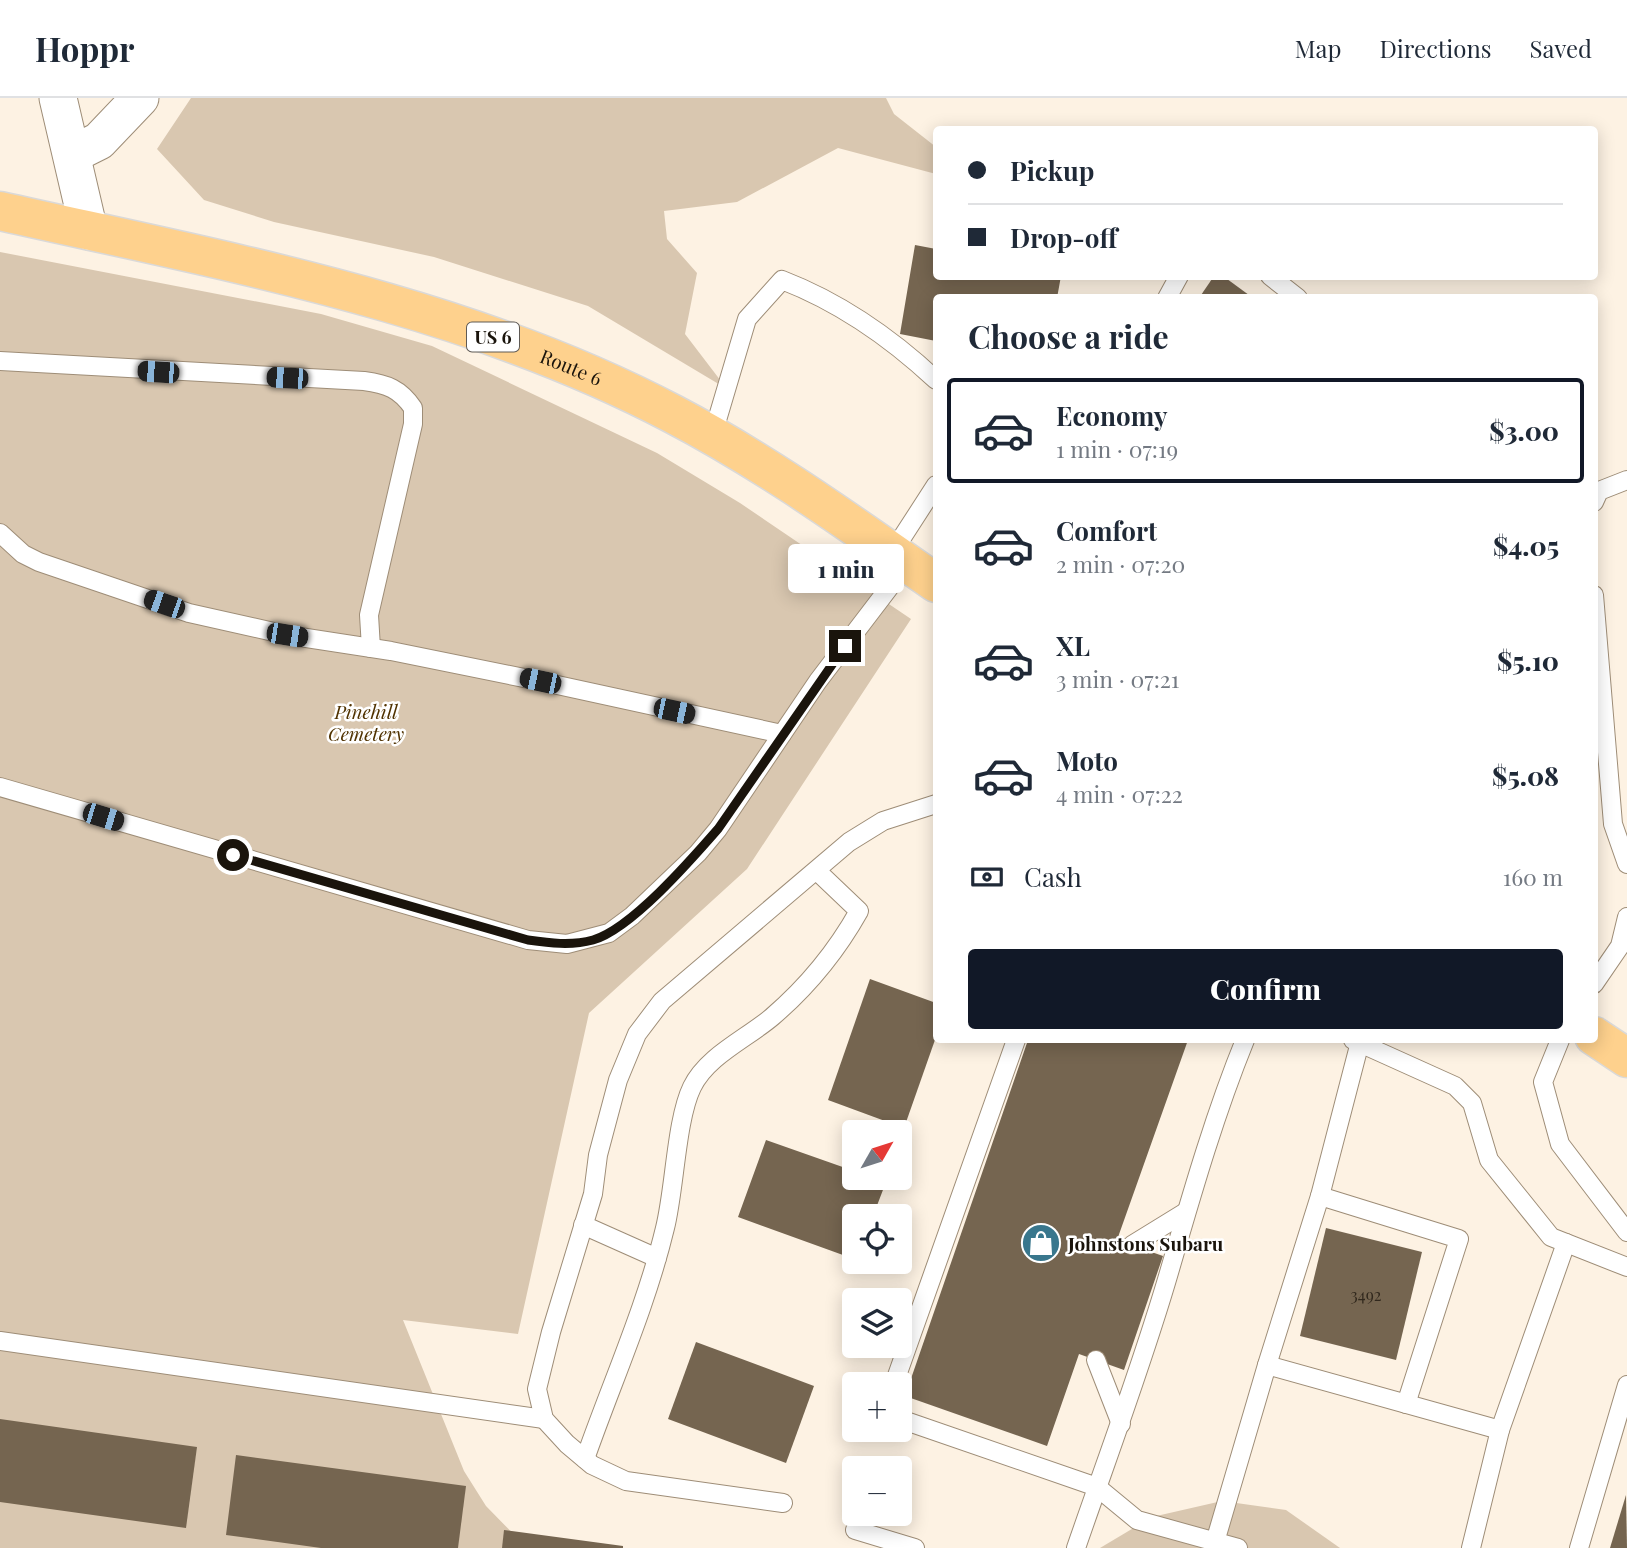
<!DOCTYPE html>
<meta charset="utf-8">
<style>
body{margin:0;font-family:"Playfair Display",serif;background:#f2f2f3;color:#1f2937;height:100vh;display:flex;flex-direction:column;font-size:26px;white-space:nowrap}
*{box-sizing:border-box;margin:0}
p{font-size:23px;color:#747a83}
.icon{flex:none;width:38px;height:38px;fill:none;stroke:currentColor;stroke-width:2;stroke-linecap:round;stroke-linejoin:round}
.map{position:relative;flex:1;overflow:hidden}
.panel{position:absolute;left:933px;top:196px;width:665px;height:749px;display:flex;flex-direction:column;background:#fff;border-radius:7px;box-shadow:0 4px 18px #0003}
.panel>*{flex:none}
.banner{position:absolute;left:933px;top:28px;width:665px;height:154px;border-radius:7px;box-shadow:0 4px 18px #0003;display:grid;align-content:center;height:154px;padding:0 35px;background:#fff}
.needle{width:46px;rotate:51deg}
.fabs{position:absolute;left:842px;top:1022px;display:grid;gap:14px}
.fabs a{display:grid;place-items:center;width:70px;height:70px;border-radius:7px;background:#fff;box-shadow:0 4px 18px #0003;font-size:35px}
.end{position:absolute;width:32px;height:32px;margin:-16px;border:9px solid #1a140c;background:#fff;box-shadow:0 0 0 4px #fff}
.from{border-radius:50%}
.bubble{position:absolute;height:49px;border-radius:7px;background:#fff;box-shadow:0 4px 18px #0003;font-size:23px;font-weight:800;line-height:49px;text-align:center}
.car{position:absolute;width:21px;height:42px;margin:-21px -10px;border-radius:9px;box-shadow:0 0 5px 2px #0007;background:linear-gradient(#222 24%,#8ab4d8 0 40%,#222 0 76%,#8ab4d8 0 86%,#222 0)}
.banner b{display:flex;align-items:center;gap:24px;height:66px;font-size:26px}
.banner b+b{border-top:2px solid #e0e1e3}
.banner i{width:18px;height:18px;background:#1f2937}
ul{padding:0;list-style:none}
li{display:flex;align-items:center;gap:21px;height:105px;margin:0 14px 10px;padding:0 21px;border:4px solid transparent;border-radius:7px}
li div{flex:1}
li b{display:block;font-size:26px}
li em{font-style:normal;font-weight:800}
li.current{border-color:#111827}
li>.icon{width:63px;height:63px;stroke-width:1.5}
h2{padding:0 35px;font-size:32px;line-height:84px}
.pay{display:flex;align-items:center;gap:18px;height:77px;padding:0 35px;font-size:26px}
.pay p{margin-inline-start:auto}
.button{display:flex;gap:14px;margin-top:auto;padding:14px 35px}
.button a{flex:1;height:80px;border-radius:7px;background:#111827;color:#fff;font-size:28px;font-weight:800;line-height:80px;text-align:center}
header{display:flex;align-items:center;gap:42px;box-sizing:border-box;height:98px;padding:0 35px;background:#fff;border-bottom:2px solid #e0e1e3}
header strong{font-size:33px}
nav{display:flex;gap:38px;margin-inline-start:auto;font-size:24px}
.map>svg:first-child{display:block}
.green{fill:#d9c7b0}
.building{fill:#756550}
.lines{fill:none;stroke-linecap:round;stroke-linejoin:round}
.service-casing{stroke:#9e8d77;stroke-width:20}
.minor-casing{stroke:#9e8d77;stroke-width:39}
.primary-casing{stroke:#dad9d8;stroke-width:41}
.service{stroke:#fff;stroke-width:18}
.minor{stroke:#fff;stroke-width:37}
.primary{stroke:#fed18d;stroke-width:38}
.route{stroke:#1a140c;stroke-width:9}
.labels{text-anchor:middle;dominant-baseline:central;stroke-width:5;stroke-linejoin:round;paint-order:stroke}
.number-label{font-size:16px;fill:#31281d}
.shield{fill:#fff;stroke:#5f5a55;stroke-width:2}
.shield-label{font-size:18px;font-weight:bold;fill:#1a140c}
.street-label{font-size:19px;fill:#1a140c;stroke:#fff}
.park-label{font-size:19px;font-style:italic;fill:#503200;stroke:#fff}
.poi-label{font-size:19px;font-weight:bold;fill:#1a140c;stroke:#fff;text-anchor:start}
</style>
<header>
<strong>Hoppr</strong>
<nav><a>Map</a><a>Directions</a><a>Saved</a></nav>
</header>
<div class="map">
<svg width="1627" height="1450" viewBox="0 0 1627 1450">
<rect width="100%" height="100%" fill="#fdf2e3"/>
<g class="green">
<path d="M191,0H886L894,16L936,49V76L838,50L737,104L664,113L667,141L697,175L685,236L727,291L588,208L434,159L274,124L204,102L157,51Z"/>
<path d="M0,154L321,216L432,248L657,355L740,405L911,521L747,771L589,915L518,1236L403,1222L464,1373L486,1408L527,1450H0Z"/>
<path d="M1222,1403L1286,1412L1340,1450H1100L1152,1419Z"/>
</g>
<g class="building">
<path d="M915,147L936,151V178H1061L1057,200H936V243L900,236Z"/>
<path d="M1214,178H1223L1253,200H1199Z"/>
<path d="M870,881L936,905V939L904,1030L828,1002Z"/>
<path d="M1028,942H1188L1117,1142L1163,1158L1124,1272L1079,1256L1047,1348L905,1298Z"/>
<path d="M766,1042L854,1073V1080H873L886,1084L873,1118H854V1161L738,1119Z"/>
<path d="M1326,1130L1422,1154L1396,1262L1300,1238Z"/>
<path d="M696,1244L814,1288L786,1365L668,1321Z"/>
<path d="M0,1321L197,1349L186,1430L0,1404Z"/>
<path d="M236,1357L466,1388L458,1450H321L226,1437Z"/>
<path d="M1626,1397L1627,1450H1610Z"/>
<path d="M504,1432L623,1448V1450H502Z"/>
</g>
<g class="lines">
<g class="service-casing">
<g id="service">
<path d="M1270,178L1298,200"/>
<path d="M1167,200L1179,178"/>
<path d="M0,263L364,283C387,286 400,291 413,310V326L369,517L371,550"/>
<path d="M712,339L747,221L782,182C839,204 891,240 936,282"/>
<path d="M1594,404L1599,393L1627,382"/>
<path d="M0,435L23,456L39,464L189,515L287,537L391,553L539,583L782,636"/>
<path d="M892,455L936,387"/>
<path d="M1594,497L1613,726L1627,766"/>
<path d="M0,689L528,842L567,846L609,835L632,818L698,755L718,731L818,583L908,465"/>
<path d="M1594,886L1620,848L1627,819"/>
<path d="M1353,942L1455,988L1472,1005L1489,1062L1551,1139L1627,1169"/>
<path d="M1560,942L1543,984L1560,1046L1627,1134"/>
<path d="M1320,1098L1360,944"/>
<path d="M583,1127L657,1160"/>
<path d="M1132,1147L1184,1115"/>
<path d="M0,1243L544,1321"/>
<path d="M1096,1262L1121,1326"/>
<path d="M1267,1267L1320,1098L1459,1141L1406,1306"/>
<path d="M894,1286L1016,942"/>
<path d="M900,1321L1097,1389L1137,1422L1238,1450"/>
<path d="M1500,1332L1566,1145"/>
<path d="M585,1361C612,1284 646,1209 665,1130C675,1090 676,1022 692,989C707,958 746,941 772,919C807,889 836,854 859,813L817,773"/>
<path d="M783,1405L626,1383L592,1367L567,1346L544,1321L537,1291L551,1234L593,1096L598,1057L618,982L637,936L662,903L849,744L883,723L936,706"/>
<path d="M855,1432L915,1450"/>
<path d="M1215,1444L1267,1267L1500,1332L1471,1450"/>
<path d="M1076,1450C1107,1360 1141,1270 1168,1178C1191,1099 1214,1018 1245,942"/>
<path d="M1579,1450L1627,1287"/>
</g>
</g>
<g class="minor-casing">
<g id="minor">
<path d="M58,0L89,133"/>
<path d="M73,56L99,43L140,0"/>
</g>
</g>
<g class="primary-casing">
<g id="primary">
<path id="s1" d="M0,113C228,164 464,206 673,316C765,364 851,426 936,485"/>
<path d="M1594,938L1627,960"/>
</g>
</g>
<use href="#service" class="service"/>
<use href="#minor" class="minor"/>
<use href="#primary" class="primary"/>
</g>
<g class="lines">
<path class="route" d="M233,757L528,842C549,845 571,848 593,842C631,831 691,762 718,731L845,548"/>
</g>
<defs>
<g id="shop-disc" transform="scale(2.0125)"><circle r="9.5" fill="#39778d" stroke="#fff"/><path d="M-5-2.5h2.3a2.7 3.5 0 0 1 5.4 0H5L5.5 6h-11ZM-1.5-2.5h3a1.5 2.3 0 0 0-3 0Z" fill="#fff"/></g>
</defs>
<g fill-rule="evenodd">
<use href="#shop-disc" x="1041" y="1145"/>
</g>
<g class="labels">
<g class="number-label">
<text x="1366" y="1196">3492</text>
</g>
<rect class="shield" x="467" y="224.5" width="52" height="29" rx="5"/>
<g class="shield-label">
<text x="493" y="239">US 6</text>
</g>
<g class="street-label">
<text stroke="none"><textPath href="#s1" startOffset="593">Route 6</textPath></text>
</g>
<g class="park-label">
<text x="366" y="613">Pinehill<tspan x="366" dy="22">Cemetery</tspan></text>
</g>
<g class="poi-label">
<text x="1068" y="1145">Johnstons Subaru</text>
</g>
</g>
</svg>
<div class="fabs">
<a><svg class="needle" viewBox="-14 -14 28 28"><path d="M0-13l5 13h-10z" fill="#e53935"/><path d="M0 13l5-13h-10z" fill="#747a83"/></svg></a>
<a><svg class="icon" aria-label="locate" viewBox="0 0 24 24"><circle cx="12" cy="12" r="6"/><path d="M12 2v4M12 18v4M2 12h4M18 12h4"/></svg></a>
<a><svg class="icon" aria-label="layers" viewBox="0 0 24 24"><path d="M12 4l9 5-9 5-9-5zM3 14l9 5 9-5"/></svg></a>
<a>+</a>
<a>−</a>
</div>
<i class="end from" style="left:233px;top:757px"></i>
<i class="end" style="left:845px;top:548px"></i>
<div class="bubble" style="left:788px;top:446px;width:116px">1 min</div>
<i class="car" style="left:158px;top:274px;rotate:274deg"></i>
<i class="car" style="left:287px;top:280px;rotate:273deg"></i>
<i class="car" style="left:164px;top:506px;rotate:289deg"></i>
<i class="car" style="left:287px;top:537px;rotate:99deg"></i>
<i class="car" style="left:540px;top:583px;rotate:282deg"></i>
<i class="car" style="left:674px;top:613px;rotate:102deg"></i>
<i class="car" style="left:103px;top:719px;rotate:107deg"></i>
<div class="banner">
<b><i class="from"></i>Pickup</b>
<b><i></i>Drop-off</b>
</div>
<section class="panel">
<h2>Choose a ride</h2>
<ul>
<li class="current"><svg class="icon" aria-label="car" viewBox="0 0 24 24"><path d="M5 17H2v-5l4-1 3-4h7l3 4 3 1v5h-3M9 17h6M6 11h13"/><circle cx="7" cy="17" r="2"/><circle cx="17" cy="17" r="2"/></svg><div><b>Economy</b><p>1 min · 07:19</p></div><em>$3.00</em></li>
<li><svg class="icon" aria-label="car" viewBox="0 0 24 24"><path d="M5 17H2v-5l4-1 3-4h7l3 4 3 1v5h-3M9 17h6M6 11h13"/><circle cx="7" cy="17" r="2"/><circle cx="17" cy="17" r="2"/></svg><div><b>Comfort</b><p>2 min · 07:20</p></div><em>$4.05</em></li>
<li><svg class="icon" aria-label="car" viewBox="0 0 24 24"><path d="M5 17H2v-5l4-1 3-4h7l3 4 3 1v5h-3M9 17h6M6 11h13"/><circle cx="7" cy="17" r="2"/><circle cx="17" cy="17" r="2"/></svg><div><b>XL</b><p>3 min · 07:21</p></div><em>$5.10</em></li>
<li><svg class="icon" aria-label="car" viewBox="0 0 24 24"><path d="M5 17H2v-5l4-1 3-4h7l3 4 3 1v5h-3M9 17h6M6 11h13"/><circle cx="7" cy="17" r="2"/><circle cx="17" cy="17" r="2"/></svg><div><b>Moto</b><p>4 min · 07:22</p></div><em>$5.08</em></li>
</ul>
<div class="pay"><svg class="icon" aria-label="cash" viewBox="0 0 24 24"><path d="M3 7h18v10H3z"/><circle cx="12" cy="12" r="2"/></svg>Cash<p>160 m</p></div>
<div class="button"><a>Confirm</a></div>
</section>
</div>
